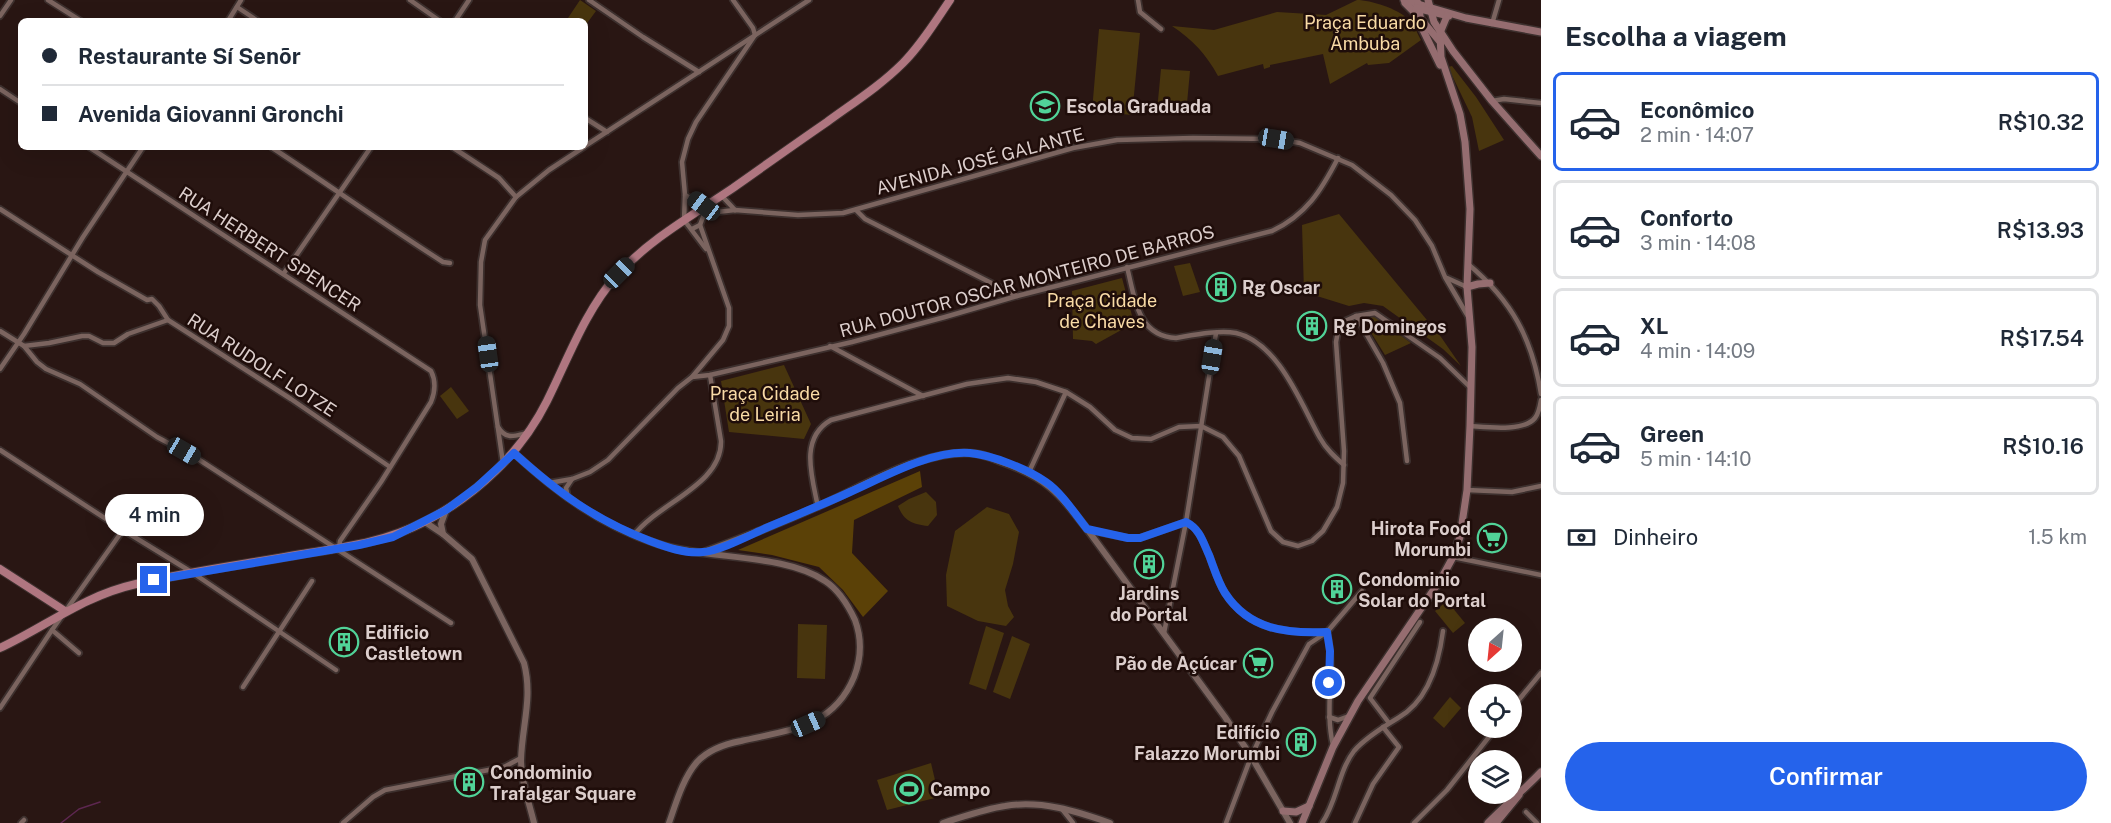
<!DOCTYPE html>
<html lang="pt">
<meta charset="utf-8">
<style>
body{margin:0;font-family:"Public Sans",sans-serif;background:#f6f6f7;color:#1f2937;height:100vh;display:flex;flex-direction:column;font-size:22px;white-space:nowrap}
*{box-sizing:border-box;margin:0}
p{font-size:20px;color:#747a83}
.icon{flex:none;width:33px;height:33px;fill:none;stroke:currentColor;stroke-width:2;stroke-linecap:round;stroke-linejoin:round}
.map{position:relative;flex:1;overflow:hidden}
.side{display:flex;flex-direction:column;background:#fff;width:570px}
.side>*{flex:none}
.top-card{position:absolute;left:18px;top:18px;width:570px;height:132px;border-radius:9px;box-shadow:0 6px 24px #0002;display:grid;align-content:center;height:132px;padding:0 24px;background:#fff}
.needle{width:39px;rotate:207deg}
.controls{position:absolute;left:1468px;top:618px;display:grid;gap:12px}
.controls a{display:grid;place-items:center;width:54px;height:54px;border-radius:50%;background:#fff;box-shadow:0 6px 24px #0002;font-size:30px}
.end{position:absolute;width:27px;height:27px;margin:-14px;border:8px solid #2563eb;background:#fff;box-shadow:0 0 0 3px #fff}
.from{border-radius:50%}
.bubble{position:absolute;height:42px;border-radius:21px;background:#fff;box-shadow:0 6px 24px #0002;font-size:20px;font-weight:600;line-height:42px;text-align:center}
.car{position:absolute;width:18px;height:36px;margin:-18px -9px;border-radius:8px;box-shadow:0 0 4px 2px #0007;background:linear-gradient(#222 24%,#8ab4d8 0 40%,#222 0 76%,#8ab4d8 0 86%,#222 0)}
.top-card b{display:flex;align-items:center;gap:21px;height:57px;font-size:22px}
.top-card b+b{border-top:2px solid #e0e1e3}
.top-card i{width:15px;height:15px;background:#1f2937}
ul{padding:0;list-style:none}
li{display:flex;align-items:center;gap:18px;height:99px;margin:0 12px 9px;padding:0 12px;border:3px solid #e0e1e3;border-radius:9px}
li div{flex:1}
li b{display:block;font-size:22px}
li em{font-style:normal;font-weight:600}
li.current{border-color:#2563eb}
li>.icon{width:54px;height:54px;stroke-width:1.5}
h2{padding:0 24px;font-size:27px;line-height:72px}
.pay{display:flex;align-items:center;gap:15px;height:66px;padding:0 24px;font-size:22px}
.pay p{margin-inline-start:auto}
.cta{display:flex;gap:12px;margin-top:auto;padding:12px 24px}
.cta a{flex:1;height:69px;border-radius:36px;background:#2563eb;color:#fff;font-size:24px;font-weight:600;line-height:69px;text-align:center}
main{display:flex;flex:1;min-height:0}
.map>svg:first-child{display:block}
.green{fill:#48350e}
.forest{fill:#5b4107}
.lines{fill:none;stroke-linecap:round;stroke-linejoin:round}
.stream{stroke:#5d2750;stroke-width:1.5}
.minor-casing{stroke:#3d302e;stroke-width:8}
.tertiary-casing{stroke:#3d302e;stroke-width:9}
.secondary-casing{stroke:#3d302e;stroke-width:10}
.primary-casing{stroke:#3d302e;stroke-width:10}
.minor{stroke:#7b645f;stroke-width:4.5}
.tertiary{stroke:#7b645f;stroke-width:6}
.secondary{stroke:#956d70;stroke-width:7}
.primary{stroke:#af7680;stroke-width:8}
.route{stroke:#2563eb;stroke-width:8}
.labels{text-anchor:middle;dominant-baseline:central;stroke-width:5;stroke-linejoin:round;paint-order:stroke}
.park-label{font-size:18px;fill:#f9dba6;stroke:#1f0d0a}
.poi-label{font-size:18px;font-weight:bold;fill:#dccecc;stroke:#1f0d0a;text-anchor:start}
.street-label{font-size:18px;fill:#dccecc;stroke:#1f0d0a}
</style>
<main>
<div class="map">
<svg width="1541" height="823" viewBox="0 0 1541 823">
<rect width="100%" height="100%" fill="#291613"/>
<g class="green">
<path d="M580,0L596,11L585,26V21H566Z"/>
<path d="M1357,0C1371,0 1398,9 1408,19C1414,24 1417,33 1421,40L1389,63L1368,65L1367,63L1330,84L1323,54L1270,65V67L1264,69L1263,64L1218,76C1206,54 1193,40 1172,26L1214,30L1277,12L1326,15Z"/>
<path d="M1099,29L1140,33L1132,115L1092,111Z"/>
<path d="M1452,66L1476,97L1504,140L1479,151L1472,117L1448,67Z"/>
<path d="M1161,69L1190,71L1186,114L1157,111Z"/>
<path d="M1339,214L1441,337L1461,366L1443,349L1383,306L1364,303L1349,306L1304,292L1302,225Z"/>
<path d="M1190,263L1200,292L1183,296L1174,266Z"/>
<path d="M1122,278L1134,323L1096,344L1092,341L1073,339L1072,291Z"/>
<path d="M1373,315L1411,343L1385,355L1365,323L1367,318Z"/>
<path d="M784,365L811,424L804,439L729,432L721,381Z"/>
<path d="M451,387L469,411L457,419L440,396Z"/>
<path d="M926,492L936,502L937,515L928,526C912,524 904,521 898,506L909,499Z"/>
<path d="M987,507L1009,514L1019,532L1013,564L1005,590L1008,606L1014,617L1006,626L978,621L947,606L946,575L955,531Z"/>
<path d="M1447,601L1465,623L1453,633L1435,611Z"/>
<path d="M798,624L827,625L825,679L797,678Z"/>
<path d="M986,626L1004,633L986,690L969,684Z"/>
<path d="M1012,636L1030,644L1010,699L993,692Z"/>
<path d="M1450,697L1461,708L1444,728L1433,718Z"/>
<path d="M931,763L939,797L887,810L877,780Z"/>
</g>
<path class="forest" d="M920,471L922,487L854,520L852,553L888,591L863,617L843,590L819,567L772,555L738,550Z"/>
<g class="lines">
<path class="stream" d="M61,823L79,809L100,802"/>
<g class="minor-casing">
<g id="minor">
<path d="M48,0L81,21"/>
<path d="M410,0L440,21"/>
<path d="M589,0L643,37L699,72"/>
<path d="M1138,0L1140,12L1161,29"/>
<path d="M237,7L258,21"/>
<path d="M0,16L11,0"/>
<path d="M228,21L241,0"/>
<path d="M455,21L469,0"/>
<path d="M1492,24L1499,0"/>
<path d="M0,89L21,103"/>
<path d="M1492,101L1504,99L1541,103"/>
<path d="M585,118L607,132"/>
<path d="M585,146L809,0"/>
<path d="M89,147L431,371C436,381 435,392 431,402L381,482L340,541L339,548"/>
<path d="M271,147C329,185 385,225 443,262L450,263"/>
<path d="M452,147L499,178L516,197"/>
<path d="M685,195L704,206"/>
<path d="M721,195L735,210"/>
<path d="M0,209L98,272L147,300L152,299L159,306L168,320L291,399L390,467"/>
<path d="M856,210L865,219L1017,296"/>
<path d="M692,229L700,225L703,217L708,213L735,210L798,215L843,213L1073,148L1117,140L1193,138L1276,139L1300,143L1352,165L1391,195L1415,220L1432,246L1445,277L1469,318"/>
<path d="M706,249L684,220L685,195L682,162L688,139L696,122L755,35L753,28L733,0"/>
<path d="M1468,264C1512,301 1532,338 1541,394"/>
<path d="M1127,267C1135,298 1137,336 1176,338C1194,335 1218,330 1236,333C1279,343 1301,404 1320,438C1326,449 1335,457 1344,465"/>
<path d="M284,273L371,147"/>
<path d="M1447,278L1467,287"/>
<path d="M1356,316L1383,363L1400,403L1407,461"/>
<path d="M0,331L24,346L37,362L46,369L80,384L157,437L198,459L451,623"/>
<path d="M24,346L49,343L82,336H89L103,343H114L128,334L168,320"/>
<path d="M830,346L923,396"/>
<path d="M0,369L24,334L83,237L143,147"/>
<path d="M692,377L710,375L852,342L945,317L1017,296L1272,231C1306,215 1321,191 1338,158"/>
<path d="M1470,426C1486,427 1524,432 1535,418C1539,413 1540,406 1541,400"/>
<path d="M498,427C506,440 514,436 527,433"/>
<path d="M0,450L123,530L193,573L336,670"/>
<path d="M503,463L480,305L481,262L485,240L516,197L549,170L584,147"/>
<path d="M1029,472L1066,392"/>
<path d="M549,483L572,479L590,472L608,460L678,388L692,377L723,340L729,326V308L700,225"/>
<path d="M1467,490L1512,492L1541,486"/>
<path d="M568,498L566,488L572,479"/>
<path d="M818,507C812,477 799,438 831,420L967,384L1008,378L1036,382L1066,392L1090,407L1115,430L1132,438L1151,439L1179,427L1201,426L1223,437L1239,456L1271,531L1283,542L1298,546L1312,541L1323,531L1337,507L1343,483L1344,451L1336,342L1338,331L1345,321L1356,316L1375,313L1440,358L1471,388"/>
<path d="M1088,530L1128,538H1140L1186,522C1200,529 1203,542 1209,555C1214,568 1218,582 1225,593C1249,630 1287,634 1327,632"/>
<path d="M634,535C658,503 722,485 721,441L710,375"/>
<path d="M1453,557L1541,575"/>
<path d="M52,630L79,653"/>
<path d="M1327,632C1336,669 1324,708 1333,745"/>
<path d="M1164,633L1186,522L1216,333"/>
<path d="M243,687L312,581"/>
<path d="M0,708L52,630L123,530"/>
<path d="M1512,708L1541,673"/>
<path d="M1329,717L1338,720L1349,716"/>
<path d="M1389,723L1370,698L1420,622"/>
<path d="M504,767L523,775"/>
<path d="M1062,809L1073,823"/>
<path d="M1526,812L1537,823"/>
<path d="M21,823L24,820"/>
<path d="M343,823L373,797L385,790L504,767L521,758"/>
<path d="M1226,823L1251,757L1272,712L1309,644L1327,632L1362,591"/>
<path d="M1322,823C1337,802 1338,772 1354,751C1365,738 1383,727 1398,718C1428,701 1439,662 1443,631"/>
<path d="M1355,823L1373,784L1399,747L1383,727"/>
<path d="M1414,823L1447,790L1496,728"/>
</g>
</g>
<g class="tertiary-casing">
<g id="tertiary">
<path d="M514,453C557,493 602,526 658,544C707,560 785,553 825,581C839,590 848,605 855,620C862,639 861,659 854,677C833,728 788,730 741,741C725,744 709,749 697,762C683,778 676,803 669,823"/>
<path d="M425,522L443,534L472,559L524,663C533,698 522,725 521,760C521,781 529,802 534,823"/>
<path d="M443,534L441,524L446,510"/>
<path d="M704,552C742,538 781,523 819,506C862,487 920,451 968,453C979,453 990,457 999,461C1046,477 1058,492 1087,529L1225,717L1251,756L1290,823"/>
<path d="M943,823C963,817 984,809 1005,806C1041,800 1076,811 1110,823"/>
</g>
</g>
<g class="secondary-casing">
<g id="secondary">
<path d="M1404,0L1466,18L1541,32"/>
<path d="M1428,0L1434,22L1453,51L1492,101L1541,156"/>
<path d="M1405,3L1420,18L1441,43"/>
<path d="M1418,3L1422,28L1440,65"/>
<path d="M1416,8L1449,16"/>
<path d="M1467,287L1478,284L1490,283"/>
<path d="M1283,811L1296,812L1309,806"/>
<path d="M1302,823L1333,747L1358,701L1441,579L1453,557L1460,537L1467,490L1470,426L1472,347L1467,287L1470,209L1465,142L1460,114L1441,57L1440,33L1447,16"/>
<path d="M1488,823C1505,805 1524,790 1541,772"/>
<path d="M1496,823L1519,795"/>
</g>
</g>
<g class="primary-casing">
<g id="primary">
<path d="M0,569L65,611"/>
<path d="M0,648C47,626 83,596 136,584C191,571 247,564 302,554C345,547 385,542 424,522C476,496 521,453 547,401C568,359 585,311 617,275C650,239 693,215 733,188C764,166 795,144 827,122C853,103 880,86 903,63C921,45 935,22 950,0"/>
</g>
</g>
<use href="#minor" class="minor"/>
<use href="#tertiary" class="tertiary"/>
<use href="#secondary" class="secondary"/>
<use href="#primary" class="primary"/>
</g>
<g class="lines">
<path class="route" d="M154,580L359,545L393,537L446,510L477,487L514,453C557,492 595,520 650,541C666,547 685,554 703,552C720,551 750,535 766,528C794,516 822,505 850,492C884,477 931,450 970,453C992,455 1027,469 1046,482C1062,493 1075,514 1087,529L1128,538H1140L1186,522C1200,529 1203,542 1209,555C1214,568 1218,582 1225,593C1249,630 1287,634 1327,632L1330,651L1329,683"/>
</g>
<defs>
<g id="school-ring" transform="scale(1.5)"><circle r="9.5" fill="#1f0d0a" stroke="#51d398" stroke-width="1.5"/><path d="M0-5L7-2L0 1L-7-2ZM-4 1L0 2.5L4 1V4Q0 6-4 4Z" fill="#51d398"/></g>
<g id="building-ring" transform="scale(1.5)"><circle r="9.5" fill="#1f0d0a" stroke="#51d398" stroke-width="1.5"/><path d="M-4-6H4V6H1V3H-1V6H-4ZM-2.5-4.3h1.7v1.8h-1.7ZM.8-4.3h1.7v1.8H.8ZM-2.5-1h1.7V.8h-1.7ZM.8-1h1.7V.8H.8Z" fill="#51d398"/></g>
<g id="supermarket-ring" transform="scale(1.5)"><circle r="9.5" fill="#1f0d0a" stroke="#51d398" stroke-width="1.5"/><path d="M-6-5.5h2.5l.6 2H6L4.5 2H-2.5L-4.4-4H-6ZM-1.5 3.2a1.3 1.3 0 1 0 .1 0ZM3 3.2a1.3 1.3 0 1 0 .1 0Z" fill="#51d398"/></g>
<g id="stadium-ring" transform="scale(1.5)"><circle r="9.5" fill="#1f0d0a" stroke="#51d398" stroke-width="1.5"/><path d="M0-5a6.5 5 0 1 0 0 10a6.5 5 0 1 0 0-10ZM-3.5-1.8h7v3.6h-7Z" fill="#51d398"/></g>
</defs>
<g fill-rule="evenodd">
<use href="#school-ring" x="1045" y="106"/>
<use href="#building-ring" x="1221" y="287"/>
<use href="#building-ring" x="1312" y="326"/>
<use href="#supermarket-ring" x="1492" y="538"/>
<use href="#building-ring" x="1149" y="564"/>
<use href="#building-ring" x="1337" y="589"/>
<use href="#building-ring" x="344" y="642"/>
<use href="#supermarket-ring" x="1258" y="663"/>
<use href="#building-ring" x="1301" y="742"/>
<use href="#building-ring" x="469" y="782"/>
<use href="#stadium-ring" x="909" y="789"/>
</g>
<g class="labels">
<g class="park-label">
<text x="1365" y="22">Praça Eduardo<tspan x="1365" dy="21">Ambuba</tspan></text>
<text x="1102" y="300">Praça Cidade<tspan x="1102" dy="21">de Chaves</tspan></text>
<text x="765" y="393">Praça Cidade<tspan x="765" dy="21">de Leiria</tspan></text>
</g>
<g class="poi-label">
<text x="1066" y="106">Escola Graduada</text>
<text x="1242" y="287">Rg Oscar</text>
<text x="1333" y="326">Rg Domingos</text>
<text x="1471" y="528" text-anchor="end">Hirota Food<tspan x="1471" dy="21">Morumbi</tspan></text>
<text x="1358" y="579">Condominio<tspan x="1358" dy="21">Solar do Portal</tspan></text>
<text x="1149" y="593" text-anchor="middle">Jardins<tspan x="1149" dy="21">do Portal</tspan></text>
<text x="365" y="632">Edificio<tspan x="365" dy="21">Castletown</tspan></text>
<text x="1237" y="663" text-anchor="end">Pão de Açúcar</text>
<text x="1280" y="732" text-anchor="end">Edifício<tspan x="1280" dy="21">Falazzo Morumbi</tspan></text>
<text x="490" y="772">Condominio<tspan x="490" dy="21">Trafalgar Square</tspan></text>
<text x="930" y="789">Campo</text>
</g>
<g class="street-label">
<text transform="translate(980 161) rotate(-15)">AVENIDA JOSÉ GALANTE</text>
<text transform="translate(270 249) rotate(33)">RUA HERBERT SPENCER</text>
<text transform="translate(1027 281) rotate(-15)">RUA DOUTOR OSCAR MONTEIRO DE BARROS</text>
<text transform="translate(262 365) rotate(33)">RUA RUDOLF LOTZE</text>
</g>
</g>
</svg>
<div class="controls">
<a><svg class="needle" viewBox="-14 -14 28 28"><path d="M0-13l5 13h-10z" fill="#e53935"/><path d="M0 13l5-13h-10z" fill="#747a83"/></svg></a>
<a><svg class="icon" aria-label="locate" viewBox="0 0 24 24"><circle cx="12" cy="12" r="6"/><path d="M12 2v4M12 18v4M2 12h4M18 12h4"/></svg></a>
<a><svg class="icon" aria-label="layers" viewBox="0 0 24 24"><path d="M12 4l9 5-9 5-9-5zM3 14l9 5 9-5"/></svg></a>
</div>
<i class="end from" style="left:1329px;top:683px"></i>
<i class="end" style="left:154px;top:580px"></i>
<div class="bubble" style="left:105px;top:494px;width:99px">4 min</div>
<i class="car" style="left:1276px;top:139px;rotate:100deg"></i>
<i class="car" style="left:704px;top:206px;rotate:307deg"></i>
<i class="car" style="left:619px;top:273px;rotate:45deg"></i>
<i class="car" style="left:488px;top:354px;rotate:352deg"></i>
<i class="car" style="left:1212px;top:357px;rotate:9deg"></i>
<i class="car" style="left:184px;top:451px;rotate:120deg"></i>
<i class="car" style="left:808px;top:724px;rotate:66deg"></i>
<div class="top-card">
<b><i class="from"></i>Restaurante Sí Senõr</b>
<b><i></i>Avenida Giovanni Gronchi</b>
</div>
</div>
<section class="side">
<h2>Escolha a viagem</h2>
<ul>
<li class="current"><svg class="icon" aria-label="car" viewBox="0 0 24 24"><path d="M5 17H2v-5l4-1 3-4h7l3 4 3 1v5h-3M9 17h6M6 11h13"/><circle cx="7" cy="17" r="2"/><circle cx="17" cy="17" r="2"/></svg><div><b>Econômico</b><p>2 min · 14:07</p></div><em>R$10.32</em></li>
<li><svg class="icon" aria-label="car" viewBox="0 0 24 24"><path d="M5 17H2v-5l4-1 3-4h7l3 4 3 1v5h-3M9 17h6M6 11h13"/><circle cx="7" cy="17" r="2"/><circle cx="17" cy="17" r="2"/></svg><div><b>Conforto</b><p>3 min · 14:08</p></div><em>R$13.93</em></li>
<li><svg class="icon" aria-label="car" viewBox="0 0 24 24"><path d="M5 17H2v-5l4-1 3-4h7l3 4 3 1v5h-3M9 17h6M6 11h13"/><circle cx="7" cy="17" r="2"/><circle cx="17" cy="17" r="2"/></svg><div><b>XL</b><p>4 min · 14:09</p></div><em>R$17.54</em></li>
<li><svg class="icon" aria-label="car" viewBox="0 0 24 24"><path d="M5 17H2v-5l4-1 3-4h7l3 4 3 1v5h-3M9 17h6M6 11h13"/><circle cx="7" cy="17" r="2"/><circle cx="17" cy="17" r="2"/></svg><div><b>Green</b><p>5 min · 14:10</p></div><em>R$10.16</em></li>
</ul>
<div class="pay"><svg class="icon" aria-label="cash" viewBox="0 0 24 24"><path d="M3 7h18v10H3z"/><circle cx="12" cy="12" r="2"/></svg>Dinheiro<p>1.5 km</p></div>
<div class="cta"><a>Confirmar</a></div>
</section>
</main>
